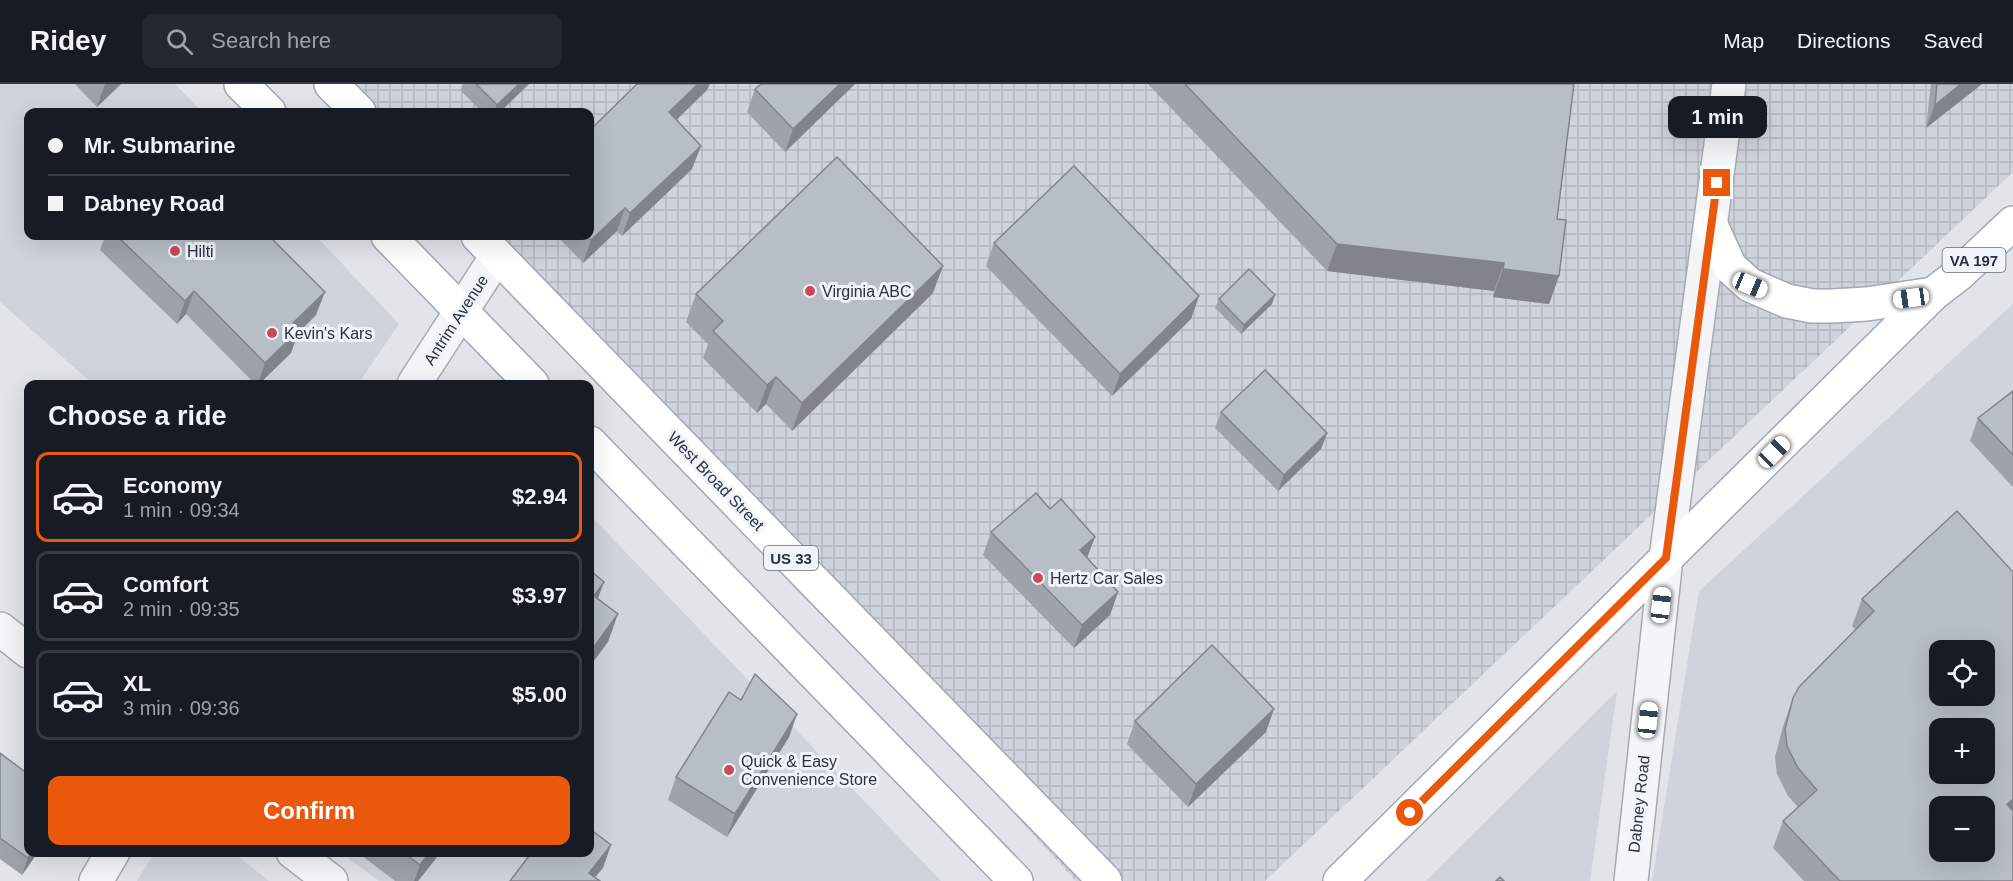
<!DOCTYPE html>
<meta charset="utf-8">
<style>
body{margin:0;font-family:Helvetica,sans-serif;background:#242831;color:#f1f3f6;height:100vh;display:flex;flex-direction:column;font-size:22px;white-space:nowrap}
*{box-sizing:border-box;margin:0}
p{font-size:20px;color:#9ea1a6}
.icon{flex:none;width:33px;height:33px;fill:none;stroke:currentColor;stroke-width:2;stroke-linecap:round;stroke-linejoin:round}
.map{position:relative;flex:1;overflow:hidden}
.details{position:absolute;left:24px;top:296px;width:570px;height:477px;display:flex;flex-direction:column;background:#171b24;border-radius:12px;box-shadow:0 6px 24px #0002}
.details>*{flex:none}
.banner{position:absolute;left:24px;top:24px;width:570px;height:132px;border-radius:12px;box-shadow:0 6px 24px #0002;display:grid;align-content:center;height:132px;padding:0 24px;background:#171b24}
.tools{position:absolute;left:1929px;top:556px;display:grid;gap:12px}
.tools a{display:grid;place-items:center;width:66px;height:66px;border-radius:12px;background:#171b24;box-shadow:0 6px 24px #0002;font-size:30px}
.end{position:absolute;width:27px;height:27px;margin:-14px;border:8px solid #ea580c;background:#fff;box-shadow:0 0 0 3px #fff}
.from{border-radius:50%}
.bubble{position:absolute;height:42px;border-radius:12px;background:#171b24;box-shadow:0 6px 24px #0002;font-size:20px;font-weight:600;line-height:42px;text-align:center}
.car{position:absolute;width:18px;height:36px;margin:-18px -9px;border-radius:8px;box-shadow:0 0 4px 2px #0007;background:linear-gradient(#fff 24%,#345 0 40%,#fff 0 76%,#345 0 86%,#fff 0)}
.banner b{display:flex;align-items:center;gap:21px;height:57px;font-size:22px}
.banner b+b{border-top:2px solid #363941}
.banner i{width:15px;height:15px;background:#f1f3f6}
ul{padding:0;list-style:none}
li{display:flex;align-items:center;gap:18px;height:90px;margin:0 12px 9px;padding:0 12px;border:3px solid #363941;border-radius:12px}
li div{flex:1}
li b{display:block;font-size:22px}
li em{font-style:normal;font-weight:600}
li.selected{border-color:#ea580c}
li>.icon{width:54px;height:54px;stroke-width:1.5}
h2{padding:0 24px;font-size:27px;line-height:72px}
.primary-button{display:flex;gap:12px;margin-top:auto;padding:12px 24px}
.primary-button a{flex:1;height:69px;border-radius:12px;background:#ea580c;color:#fff;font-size:24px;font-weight:600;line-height:69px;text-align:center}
header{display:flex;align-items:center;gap:36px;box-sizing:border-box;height:84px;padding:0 30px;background:#171b24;border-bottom:2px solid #363941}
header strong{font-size:28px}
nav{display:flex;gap:33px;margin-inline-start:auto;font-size:21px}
.search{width:420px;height:54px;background:#242831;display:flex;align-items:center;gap:15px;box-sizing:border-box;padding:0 21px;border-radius:12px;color:#9ea1a6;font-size:22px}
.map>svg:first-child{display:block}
.built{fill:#cfd3db;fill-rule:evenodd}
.industrial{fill:url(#industrial-grid)}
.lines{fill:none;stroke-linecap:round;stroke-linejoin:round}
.minor-casing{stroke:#a6abb3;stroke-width:36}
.major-casing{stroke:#a0a9b5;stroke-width:36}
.minor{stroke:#f3f5f8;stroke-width:33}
.major{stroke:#fff;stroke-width:33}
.wall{fill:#9ea3aa}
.shaded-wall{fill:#81858b}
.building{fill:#b8bec6;stroke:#81858b;stroke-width:1.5;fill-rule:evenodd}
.route{stroke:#ea580c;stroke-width:8}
.poi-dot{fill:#cb495f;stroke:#f0f3f7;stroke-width:2}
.labels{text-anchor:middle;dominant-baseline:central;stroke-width:6;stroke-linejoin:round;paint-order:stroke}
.shield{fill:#f0f3f7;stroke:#656c77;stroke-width:1.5}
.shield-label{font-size:15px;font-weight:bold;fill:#293240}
.poi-label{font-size:16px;fill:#293240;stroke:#f0f3f7;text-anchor:start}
.street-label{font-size:16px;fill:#293240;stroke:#f0f3f7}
</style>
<header>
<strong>Ridey</strong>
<div class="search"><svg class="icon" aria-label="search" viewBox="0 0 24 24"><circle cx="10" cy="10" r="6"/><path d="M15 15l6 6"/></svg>Search here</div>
<nav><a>Map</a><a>Directions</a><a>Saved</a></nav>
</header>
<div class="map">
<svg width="2013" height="797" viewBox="0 0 2013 797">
<defs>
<pattern id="industrial-grid" width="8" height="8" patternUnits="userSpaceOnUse" patternTransform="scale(1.5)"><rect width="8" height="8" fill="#cfd3db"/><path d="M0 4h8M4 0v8" fill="none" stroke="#b2b6bd"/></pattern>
</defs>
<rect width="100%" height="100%" fill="#e1e4e9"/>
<g class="built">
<path d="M0,0H175L202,28H28V152H316L399,240L358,300H93L0,218Z"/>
<path d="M2013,220V797H1652L1699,507ZM1940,567H1984V612H1940ZM1940,645H1984V690H1940ZM1940,723H1984V768H1940Z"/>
<path d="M590,431L941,797H379L340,768H590Z"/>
<path d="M1617,607L1590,797H1426Z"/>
<path d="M155,768H233L269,797H137Z"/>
</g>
<path class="industrial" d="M343,0H2013V88L1265,797H1076L482,152H590V28H369Z"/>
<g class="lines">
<g class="minor-casing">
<g id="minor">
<path d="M414,300L497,172"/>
<path d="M0,545L28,567"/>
<path d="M293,768L331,797"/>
<path d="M96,797L113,768"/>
<path d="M1631,797L1666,474L1729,0"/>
</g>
</g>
<g class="major-casing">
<g id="major">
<path d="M241,0L269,28"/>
<path d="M331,0L359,28"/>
<path d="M1711,141L1730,183L1750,201L1787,217L1812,222H1832L1867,220L1933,210"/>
<path d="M388,152L532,300"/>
<path d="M478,152L1105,797"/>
<path d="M590,359L1016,797"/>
<path d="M1340,797L1933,210L1959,190L2013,139"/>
</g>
</g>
<use href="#minor" class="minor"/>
<use href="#major" class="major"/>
</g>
<g class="wall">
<path d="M75,0H121L97,23Z"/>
<path d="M463,0H529L500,28H482L461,7Z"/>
<path d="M855,0L785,68L747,28L755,5Z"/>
<path d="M1148,0H1574L1557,135L1559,192L1549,220L1493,213L1494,207L1327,187Z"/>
<path d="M1931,0H1982L1926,44Z"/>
<path d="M707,6L676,36L692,85L622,152L617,147L583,179L557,152H590V46Z"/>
<path d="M105,152H269L316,231L298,249L291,269L259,300H255L186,230L177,240L100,166Z"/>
<path d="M994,159L1199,212L1191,235L1112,312L986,182Z"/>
<path d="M933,209L792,347L766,320L757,329L703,274L708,260L686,238L696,210Z"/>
<path d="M1219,215L1272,220L1241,250L1215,224Z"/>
<path d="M2013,307V403L1970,357L1978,334Z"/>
<path d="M1221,328L1327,349L1321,365L1278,407L1215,344Z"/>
<path d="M1050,425L1095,453L1087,474L1118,508L1110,531L1074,564L983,471L991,448Z"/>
<path d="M1957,427L2013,797H1804L1773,764L1783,737L1798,723L1788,712L1777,690L1775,673L1783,642L1793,614L1856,546L1852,542L1862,515Z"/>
<path d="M741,616L797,630L789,653L727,753L668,716L676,693Z"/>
<path d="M1135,637L1266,648L1188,723L1127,660Z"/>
<path d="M0,669L28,768H38L22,791L0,775Z"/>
<path d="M357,768H441L418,797H395Z"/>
</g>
<g class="shaded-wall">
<path d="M105,0H121L97,23Z"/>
<path d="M519,0H529L500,28H494L497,21Z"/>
<path d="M698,0H710L707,6L661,51L669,28Z"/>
<path d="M840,0H855L785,68L793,45Z"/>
<path d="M1961,0H1982L1926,44L1935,21Z"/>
<path d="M701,62L692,85L622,152L630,129Z"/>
<path d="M625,124L617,147L583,179L591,156Z"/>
<path d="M1337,160L1504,179L1494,207L1327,187Z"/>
<path d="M943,182L933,209L792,347L802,319Z"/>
<path d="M1503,185L1559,192L1549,220L1493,213Z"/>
<path d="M194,207L186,230L177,240L185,217Z"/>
<path d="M325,208L316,231L298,249L291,269L259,300H258L265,279L293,239Z"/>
<path d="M1275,211L1272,220L1241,250L1244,241Z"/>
<path d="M1199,212L1191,235L1112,312L1120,290Z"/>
<path d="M776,293L766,320L757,329L767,301Z"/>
<path d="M1327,349L1321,365L1278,407L1284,391Z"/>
<path d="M1095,453L1086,476L1080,466Z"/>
<path d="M604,498L594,525V512Z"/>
<path d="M1118,508L1110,531L1074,564L1082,541Z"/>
<path d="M618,530L608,558L590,582V568Z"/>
<path d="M1274,625L1266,648L1188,723L1196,700Z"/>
<path d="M797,630L789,653L727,753L735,730Z"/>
<path d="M2013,715V733L2007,720Z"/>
<path d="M611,761L603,784L592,797L589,789Z"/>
<path d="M32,768H38L22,791L28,774Z"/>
<path d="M430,768H441L418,797H414L420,781Z"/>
</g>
<g class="building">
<path d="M476,0H519L497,21Z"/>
<path d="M637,0H698L669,28L701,62L630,129L625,124L591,156L587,152H590V46Z"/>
<path d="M761,0H840L793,45L755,5Z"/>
<path d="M1185,0H1574L1557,135L1566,136L1559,192L1503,185L1504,179L1337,160Z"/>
<path d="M1937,0H1961L1935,21Z"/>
<path d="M837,73L943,182L802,319L776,293L767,301L713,247L723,237L696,210Z"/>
<path d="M1074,82L1199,212L1120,290L994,159Z"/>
<path d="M117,152H269L325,208L293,239L299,246L265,279L194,207L185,217Z"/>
<path d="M1249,185L1275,211L1244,241L1219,215Z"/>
<path d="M1265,286L1327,349L1284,391L1221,328Z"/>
<path d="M2013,307V371L1978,334Z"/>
<path d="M1036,409L1050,425L1061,415L1095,453L1080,466L1118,508L1082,541L991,448Z"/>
<path d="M1957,427L2013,488V715L2007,720L2013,727V797H1840L1783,737L1817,706L1798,684L1787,662L1785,645L1793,614L1799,603L1874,527L1862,515ZM1940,567H1984V612H1940ZM1940,645H1984V690H1940ZM1940,723H1984V768H1940Z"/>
<path d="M590,486L604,498L594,512L618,530L590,568Z"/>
<path d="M1212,561L1274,625L1196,700L1135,637Z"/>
<path d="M755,590L797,630L735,730L676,693L729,608L741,616Z"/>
<path d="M0,669L28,690V768H32L28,774L0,754Z"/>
<path d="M590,745L611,761L589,789L600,797H510L532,768H590Z"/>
<path d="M403,768H430L420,781Z"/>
<path d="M1500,793L1504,797H1496Z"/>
</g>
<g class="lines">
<path class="route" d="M1410,729L1666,474L1717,99"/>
</g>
<g class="poi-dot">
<circle cx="175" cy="167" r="6"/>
<circle cx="810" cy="207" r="6"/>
<circle cx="272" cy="249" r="6"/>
<circle cx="1038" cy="494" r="6"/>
<circle cx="729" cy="686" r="6"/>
</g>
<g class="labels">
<g class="shield">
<rect x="1942.5" y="164" width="63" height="24" rx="4.5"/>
<rect x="764" y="462" width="54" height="24" rx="4.5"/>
</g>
<g class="shield-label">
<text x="1974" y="176">VA 197</text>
<text x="791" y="474">US 33</text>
</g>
<g class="poi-label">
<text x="187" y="167">Hilti</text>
<text x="822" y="207">Virginia ABC</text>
<text x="284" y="249">Kevin's Kars</text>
<text x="1050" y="494">Hertz Car Sales</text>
<text x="741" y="677">Quick &amp; Easy<tspan x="741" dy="18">Convenience Store</tspan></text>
</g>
<g class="street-label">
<text transform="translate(456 236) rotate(-57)">Antrim Avenue</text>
<text transform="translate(716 397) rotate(46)">West Broad Street</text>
<text transform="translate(1639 720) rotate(-84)">Dabney Road</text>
</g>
</g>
</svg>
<div class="tools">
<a><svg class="icon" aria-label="locate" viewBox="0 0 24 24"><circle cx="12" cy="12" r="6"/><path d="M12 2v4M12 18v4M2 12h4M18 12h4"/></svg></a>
<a>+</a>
<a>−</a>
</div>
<i class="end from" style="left:1410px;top:729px"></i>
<i class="end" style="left:1717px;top:99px"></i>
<div class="bubble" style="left:1668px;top:12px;width:99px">1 min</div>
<i class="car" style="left:1750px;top:201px;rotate:113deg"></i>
<i class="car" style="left:1911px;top:214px;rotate:262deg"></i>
<i class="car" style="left:1774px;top:368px;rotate:45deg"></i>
<i class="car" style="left:1661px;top:521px;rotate:7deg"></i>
<i class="car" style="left:1648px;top:636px;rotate:6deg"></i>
<div class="banner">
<b><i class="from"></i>Mr. Submarine</b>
<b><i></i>Dabney Road</b>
</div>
<section class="details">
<h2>Choose a ride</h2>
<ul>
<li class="selected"><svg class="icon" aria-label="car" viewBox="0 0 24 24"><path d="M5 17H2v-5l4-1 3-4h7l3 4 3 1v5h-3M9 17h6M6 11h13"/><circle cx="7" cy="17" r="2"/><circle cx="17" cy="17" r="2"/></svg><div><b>Economy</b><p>1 min · 09:34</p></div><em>$2.94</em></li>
<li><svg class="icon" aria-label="car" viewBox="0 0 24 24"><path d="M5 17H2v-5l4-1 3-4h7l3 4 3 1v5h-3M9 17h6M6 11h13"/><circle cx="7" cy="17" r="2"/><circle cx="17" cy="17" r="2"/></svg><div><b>Comfort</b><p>2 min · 09:35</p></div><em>$3.97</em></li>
<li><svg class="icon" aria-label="car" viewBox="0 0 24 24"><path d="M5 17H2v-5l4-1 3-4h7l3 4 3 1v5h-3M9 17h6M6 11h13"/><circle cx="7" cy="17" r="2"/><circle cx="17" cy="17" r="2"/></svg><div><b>XL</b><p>3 min · 09:36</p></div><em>$5.00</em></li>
</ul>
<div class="primary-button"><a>Confirm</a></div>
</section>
</div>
